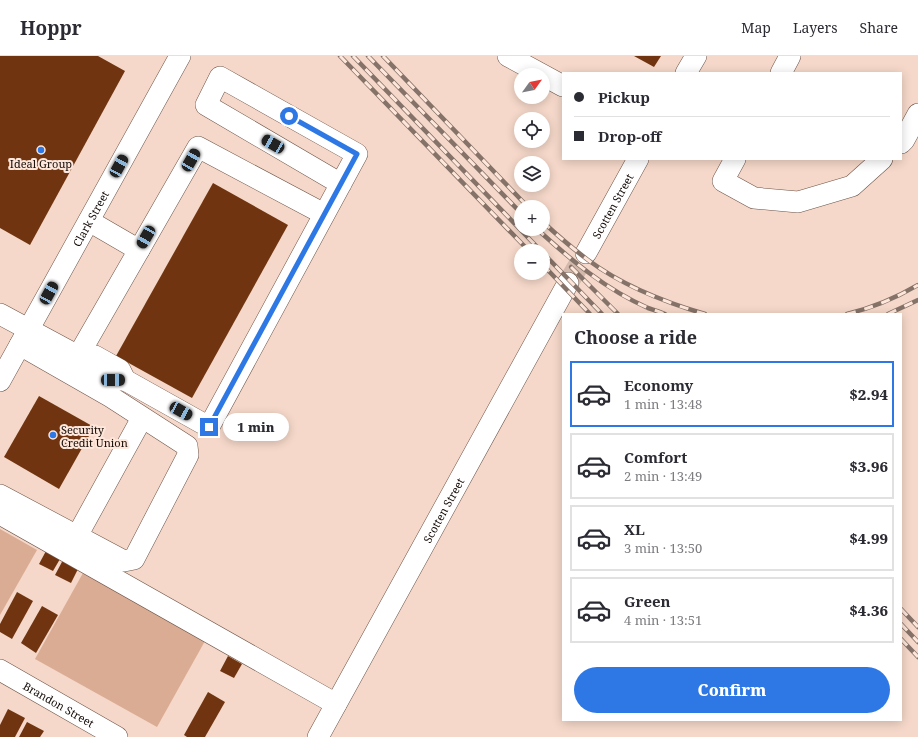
<!DOCTYPE html>
<meta charset="utf-8">
<style>
body{margin:0;font-family:"Noto Serif",serif;background:#f7f7f7;color:#2b2b33;height:100vh;display:flex;flex-direction:column;font-size:15px;white-space:nowrap}
*{box-sizing:border-box;margin:0}
p{font-size:13px;color:#7c7c81}
.icon{flex:none;width:22px;height:22px;fill:none;stroke:currentColor;stroke-width:2;stroke-linecap:round;stroke-linejoin:round}
.map{position:relative;flex:1;overflow:hidden}
.details{position:absolute;left:562px;top:257px;width:340px;height:408px;display:flex;flex-direction:column;background:#fff;border-radius:0px;box-shadow:0 2px 10px #0003}
.details>*{flex:none}
.guide{position:absolute;left:562px;top:16px;width:340px;height:88px;border-radius:0px;box-shadow:0 2px 10px #0003;display:grid;align-content:center;height:88px;padding:0 12px;background:#fff}
.needle{width:26px;rotate:57deg}
.buttons{position:absolute;left:514px;top:12px;display:grid;gap:8px}
.buttons a{display:grid;place-items:center;width:36px;height:36px;border-radius:50%;background:#fff;box-shadow:0 2px 10px #0003;font-size:20px}
.end{position:absolute;width:18px;height:18px;margin:-9px;border:5px solid #2d78e4;background:#fff;box-shadow:0 0 0 2px #fff}
.from{border-radius:50%}
.bubble{position:absolute;height:28px;border-radius:14px;background:#fff;box-shadow:0 2px 10px #0003;font-size:13px;font-weight:800;line-height:28px;text-align:center}
.car{position:absolute;width:12px;height:24px;margin:-12px -6px;border-radius:5px;box-shadow:0 0 3px 1px #0007;background:linear-gradient(#222 24%,#8ab4d8 0 40%,#222 0 76%,#8ab4d8 0 86%,#222 0)}
.guide b{display:flex;align-items:center;gap:14px;height:38px;font-size:15px}
.guide b+b{border-top:1px solid #e1e1e2}
.guide i{width:10px;height:10px;background:#2b2b33}
ul{padding:0;list-style:none}
li{display:flex;align-items:center;gap:12px;height:66px;margin:0 8px 6px;padding:0 4px;border:2px solid #e1e1e2;border-radius:0px}
li div{flex:1}
li b{display:block;font-size:15px}
li em{font-style:normal;font-weight:800}
li.current{border-color:#2d78e4}
li>.icon{width:36px;height:36px;stroke-width:1.5}
h2{padding:0 12px;font-size:18px;line-height:48px}
.action{display:flex;gap:8px;margin-top:auto;padding:8px 12px}
.action a{flex:1;height:46px;border-radius:24px;background:#2d78e4;color:#fff;font-size:16px;font-weight:800;line-height:46px;text-align:center}
header{display:flex;align-items:center;gap:24px;box-sizing:border-box;height:56px;padding:0 20px;background:#fff;border-bottom:1px solid #e1e1e2}
header strong{font-size:19px}
nav{display:flex;gap:22px;margin-inline-start:auto;font-size:14px}
.map>svg:first-child{display:block}
.green{fill:#dbac94}
.building{fill:#703510}
.lines{fill:none;stroke-linecap:round;stroke-linejoin:round}
.minor-tunnel{stroke:#d3b9ac;stroke-width:21;stroke-dasharray:21 10;stroke-linecap:butt}
.minor-casing{stroke:#6d5448;stroke-width:22}
.minor{stroke:#fff;stroke-width:21}
.rail-casing{stroke:#857268;stroke-width:4.5}
.rail{stroke:#fee6da;stroke-width:3;stroke-dasharray:9;stroke-linecap:butt}
.route{stroke:#2d78e4;stroke-width:5}
.poi-dot{fill:#2d78e4;stroke:#fee6da;stroke-width:1.5}
.labels{text-anchor:middle;dominant-baseline:central;stroke-width:4;stroke-linejoin:round;paint-order:stroke}
.poi-label{font-size:11px;fill:#140b06;stroke:#fee6da}
.street-label{font-size:11px;fill:#140b06;stroke:#fee6da}
</style>
<header>
<strong>Hoppr</strong>
<nav><a>Map</a><a>Layers</a><a>Share</a></nav>
</header>
<div class="map">
<svg width="918" height="681" viewBox="0 0 918 681">
<rect width="100%" height="100%" fill="#f5d8c9"/>
<g class="green">
<path d="M0,473L37,494L0,559Z"/>
<path d="M83,517L205,585L157,671L35,603Z"/>
</g>
<g class="building">
<path d="M0,0H98L125,15L30,189L0,172Z"/>
<path d="M634,0H661L654,11Z"/>
<path d="M213,127L288,169L192,342L116,300Z"/>
<path d="M39,340L94,371L59,433L4,401Z"/>
<path d="M46,495L60,503L53,515L39,508Z"/>
<path d="M63,504L78,513L71,527L55,519Z"/>
<path d="M17,536L33,545L12,583L0,576V568Z"/>
<path d="M42,550L58,559L36,597L21,587Z"/>
<path d="M228,600L242,608L234,622L220,615Z"/>
<path d="M208,636L225,646L205,681H187L184,679Z"/>
<path d="M8,653L25,662L15,681H0V669Z"/>
<path d="M27,666L44,675L40,681H19Z"/>
</g>
<g class="lines">
<path class="minor-tunnel" d="M568,227L586,197"/>
<g class="minor-casing">
<g id="minor">
<path d="M508,0L563,30"/>
<path d="M686,17L696,0"/>
<path d="M781,17L790,0"/>
<path d="M901,87L904,84L918,58"/>
<path d="M735,103L723,125L754,142L798,146L852,130L882,103"/>
<path d="M89,165L139,194L198,91L324,158"/>
<path id="s1" d="M586,197L638,103"/>
<path d="M0,258L78,300L139,194"/>
<path d="M78,300H95L120,314L125,324H113L91,311Z"/>
<path d="M125,324L209,371L357,98L220,21L206,49L341,128"/>
<path id="s2" d="M0,325L180,0"/>
<path d="M0,439L124,505L134,503L188,399L187,390L111,341L20,289"/>
<path d="M0,458L336,648"/>
<path d="M77,480L142,362"/>
<path id="s3" d="M0,614L117,681"/>
<path id="s4" d="M318,681L568,227"/>
</g>
</g>
<use href="#minor" class="minor"/>
<g class="rail-casing">
<g id="rail">
<path d="M340,0L529,195"/>
<path d="M353,0L541,195"/>
<path d="M368,0L521,157"/>
<path d="M383,0L528,151"/>
<path d="M543,166C557,179 572,192 588,204C623,230 664,246 705,258"/>
<path d="M537,173C571,204 605,233 648,252C654,254 660,256 665,258"/>
<path d="M543,197L602,258"/>
<path d="M543,209L590,258"/>
<path d="M571,211L618,258"/>
<path d="M847,258C872,252 896,242 918,229"/>
<path d="M888,258L918,244"/>
<path d="M901,553L918,571"/>
<path d="M901,568L918,586"/>
<path d="M901,583L918,601"/>
</g>
</g>
<use href="#rail" class="rail"/>
</g>
<g class="lines">
<path class="route" d="M209,371L357,98L289,60"/>
</g>
<g class="poi-dot">
<circle cx="41" cy="94" r="4"/>
<circle cx="53" cy="379" r="4"/>
</g>
<g class="labels">
<g class="poi-label">
<text x="41" y="107">Ideal Group</text>
<text x="61" y="373" text-anchor="start">Security<tspan x="61" dy="13">Credit Union</tspan></text>
</g>
<g class="street-label">
<text stroke="none"><textPath href="#s1" startOffset="54">Scotten Street</textPath></text>
<text stroke="none"><textPath href="#s2" startOffset="186">Clark Street</textPath></text>
<text stroke="none"><textPath href="#s4" startOffset="259">Scotten Street</textPath></text>
<text stroke="none"><textPath href="#s3" startOffset="68">Brandon Street</textPath></text>
</g>
</g>
</svg>
<div class="buttons">
<a><svg class="needle" viewBox="-14 -14 28 28"><path d="M0-13l5 13h-10z" fill="#e53935"/><path d="M0 13l5-13h-10z" fill="#7c7c81"/></svg></a>
<a><svg class="icon" aria-label="locate" viewBox="0 0 24 24"><circle cx="12" cy="12" r="6"/><path d="M12 2v4M12 18v4M2 12h4M18 12h4"/></svg></a>
<a><svg class="icon" aria-label="layers" viewBox="0 0 24 24"><path d="M12 4l9 5-9 5-9-5zM3 14l9 5 9-5"/></svg></a>
<a>+</a>
<a>−</a>
</div>
<i class="end from" style="left:289px;top:60px"></i>
<i class="end" style="left:209px;top:371px"></i>
<div class="bubble" style="left:223px;top:357px;width:66px">1 min</div>
<i class="car" style="left:273px;top:88px;rotate:300deg"></i>
<i class="car" style="left:191px;top:104px;rotate:30deg"></i>
<i class="car" style="left:119px;top:110px;rotate:29deg"></i>
<i class="car" style="left:146px;top:181px;rotate:210deg"></i>
<i class="car" style="left:49px;top:237px;rotate:29deg"></i>
<i class="car" style="left:113px;top:324px;rotate:90deg"></i>
<i class="car" style="left:181px;top:355px;rotate:119deg"></i>
<div class="guide">
<b><i class="from"></i>Pickup</b>
<b><i></i>Drop-off</b>
</div>
<section class="details">
<h2>Choose a ride</h2>
<ul>
<li class="current"><svg class="icon" aria-label="car" viewBox="0 0 24 24"><path d="M5 17H2v-5l4-1 3-4h7l3 4 3 1v5h-3M9 17h6M6 11h13"/><circle cx="7" cy="17" r="2"/><circle cx="17" cy="17" r="2"/></svg><div><b>Economy</b><p>1 min · 13:48</p></div><em>$2.94</em></li>
<li><svg class="icon" aria-label="car" viewBox="0 0 24 24"><path d="M5 17H2v-5l4-1 3-4h7l3 4 3 1v5h-3M9 17h6M6 11h13"/><circle cx="7" cy="17" r="2"/><circle cx="17" cy="17" r="2"/></svg><div><b>Comfort</b><p>2 min · 13:49</p></div><em>$3.96</em></li>
<li><svg class="icon" aria-label="car" viewBox="0 0 24 24"><path d="M5 17H2v-5l4-1 3-4h7l3 4 3 1v5h-3M9 17h6M6 11h13"/><circle cx="7" cy="17" r="2"/><circle cx="17" cy="17" r="2"/></svg><div><b>XL</b><p>3 min · 13:50</p></div><em>$4.99</em></li>
<li><svg class="icon" aria-label="car" viewBox="0 0 24 24"><path d="M5 17H2v-5l4-1 3-4h7l3 4 3 1v5h-3M9 17h6M6 11h13"/><circle cx="7" cy="17" r="2"/><circle cx="17" cy="17" r="2"/></svg><div><b>Green</b><p>4 min · 13:51</p></div><em>$4.36</em></li>
</ul>
<div class="action"><a>Confirm</a></div>
</section>
</div>
